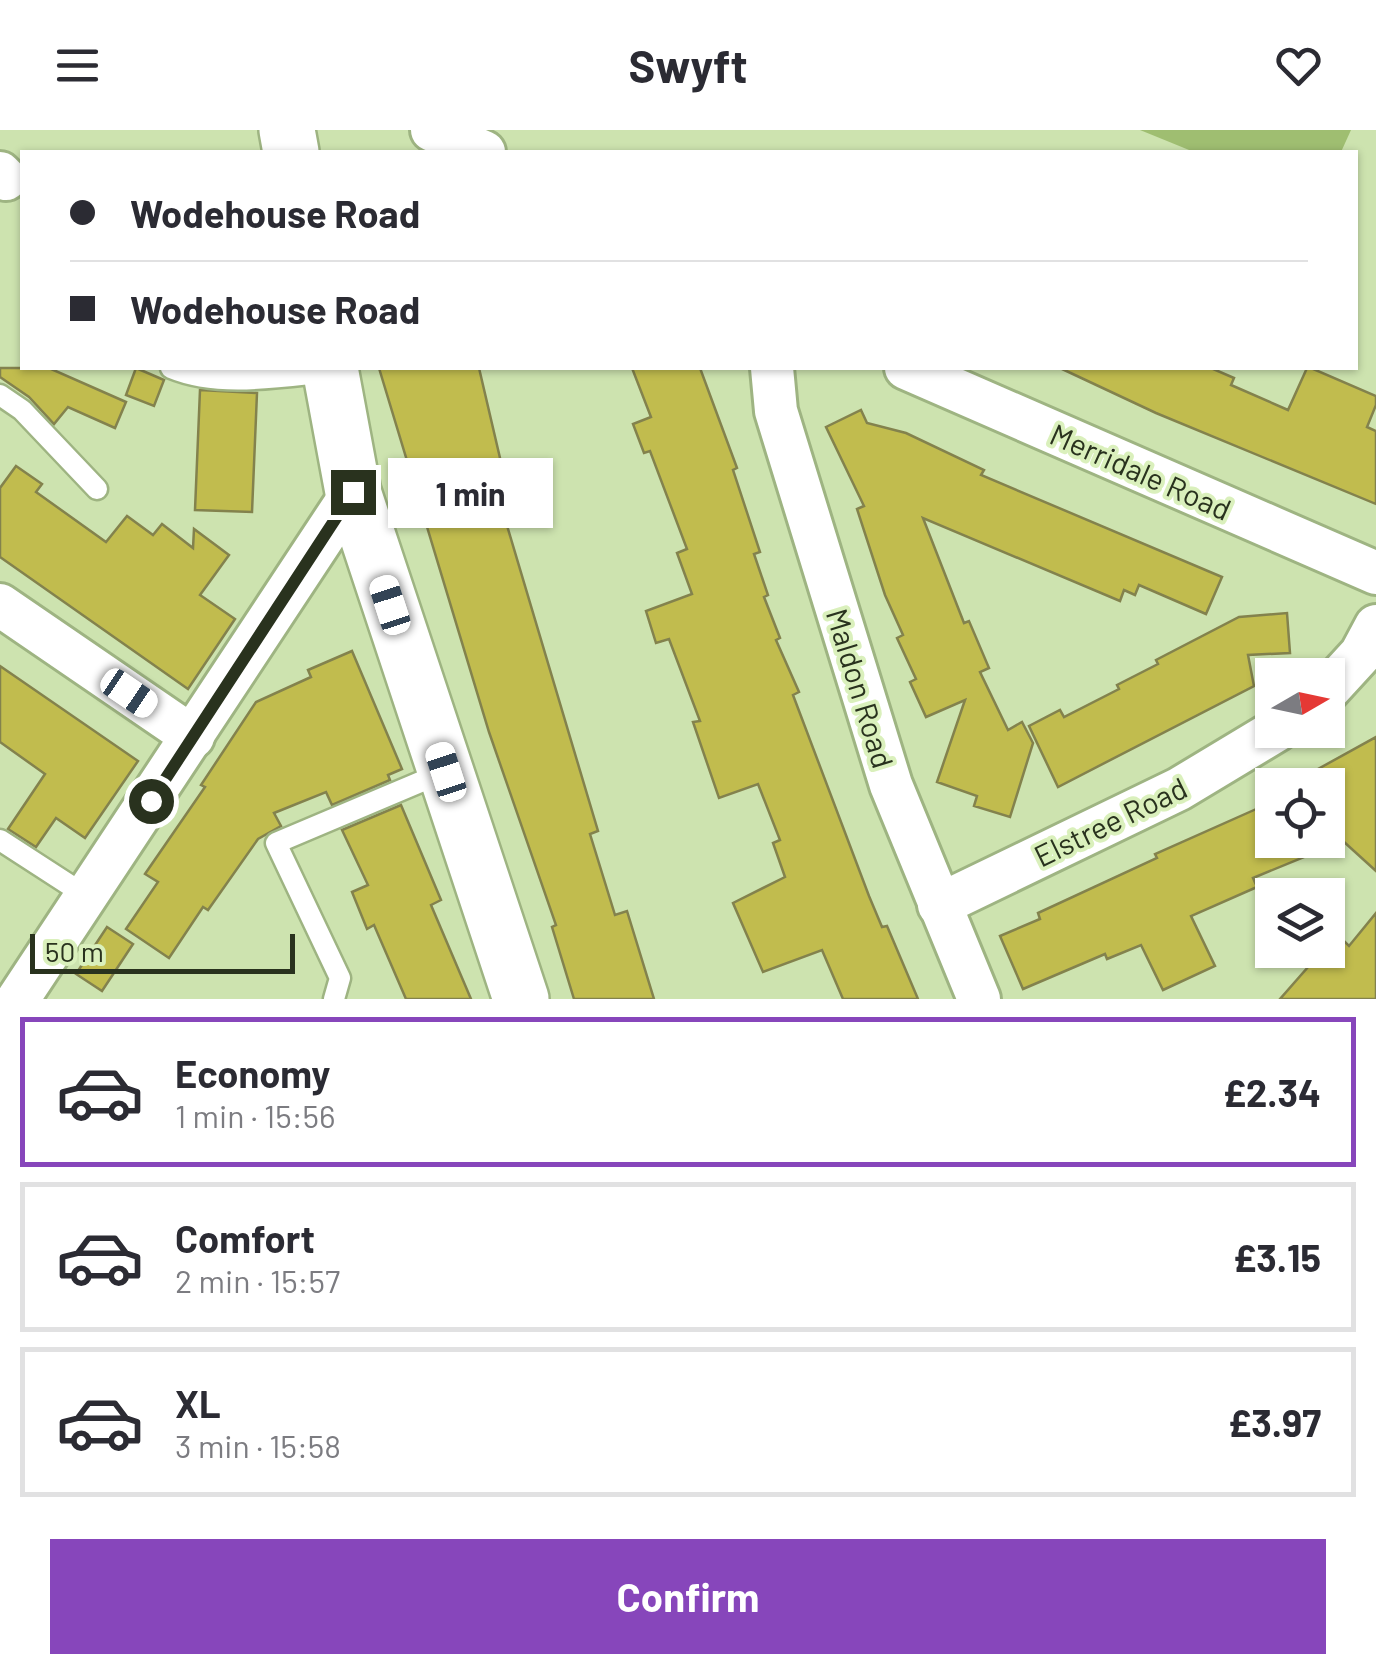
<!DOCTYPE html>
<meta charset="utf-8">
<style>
body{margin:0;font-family:Barlow,sans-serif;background:#f7f7f7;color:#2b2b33;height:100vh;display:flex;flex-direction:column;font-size:38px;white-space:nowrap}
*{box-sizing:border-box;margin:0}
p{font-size:32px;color:#7c7c81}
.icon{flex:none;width:55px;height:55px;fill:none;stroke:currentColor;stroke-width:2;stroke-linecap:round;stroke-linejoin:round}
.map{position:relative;height:869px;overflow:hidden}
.sheet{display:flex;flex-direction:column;background:#fff;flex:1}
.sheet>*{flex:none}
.banner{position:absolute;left:20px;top:20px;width:1338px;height:220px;border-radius:0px;box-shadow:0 2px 8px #0004;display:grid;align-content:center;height:220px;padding:0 50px;background:#fff}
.needle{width:65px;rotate:81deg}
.controls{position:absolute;left:1255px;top:528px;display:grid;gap:20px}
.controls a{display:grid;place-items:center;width:90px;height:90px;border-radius:0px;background:#fff;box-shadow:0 2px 8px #0004;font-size:50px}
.scale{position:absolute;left:30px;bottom:25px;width:265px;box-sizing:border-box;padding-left:10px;border:5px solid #29321e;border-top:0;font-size:28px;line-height:35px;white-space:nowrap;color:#29321e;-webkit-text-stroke:8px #daf0bc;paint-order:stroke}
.end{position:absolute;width:45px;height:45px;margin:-22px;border:12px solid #29321e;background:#fff;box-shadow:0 0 0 5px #fff}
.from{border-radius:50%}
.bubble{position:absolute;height:70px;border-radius:0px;background:#fff;box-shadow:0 2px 8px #0004;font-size:32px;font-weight:700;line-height:70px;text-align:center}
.car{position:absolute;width:30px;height:60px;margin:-30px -15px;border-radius:12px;box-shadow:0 0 8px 2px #0007;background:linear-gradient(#fff 24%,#345 0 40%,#fff 0 76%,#345 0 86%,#fff 0)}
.banner b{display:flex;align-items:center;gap:35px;height:95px;font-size:38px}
.banner b+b{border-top:2px solid #e1e1e2}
.banner i{width:25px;height:25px;background:#2b2b33}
ul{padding:18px 0 0;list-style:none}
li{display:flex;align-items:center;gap:30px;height:150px;margin:0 20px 15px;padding:0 30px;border:5px solid #e1e1e2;border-radius:0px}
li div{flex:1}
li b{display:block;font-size:38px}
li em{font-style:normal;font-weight:700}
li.active{border-color:#8746bb}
li>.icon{width:90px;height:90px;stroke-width:1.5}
.button{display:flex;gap:20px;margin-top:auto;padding:20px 50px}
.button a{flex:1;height:115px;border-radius:0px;background:#8746bb;color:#fff;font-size:40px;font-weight:700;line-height:115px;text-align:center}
header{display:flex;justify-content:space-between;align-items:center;height:130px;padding:0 50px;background:#fff;font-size:45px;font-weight:700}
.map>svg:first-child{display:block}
.green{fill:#9fbe71}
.building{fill:#c1bc4e;stroke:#83824d;stroke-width:2.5}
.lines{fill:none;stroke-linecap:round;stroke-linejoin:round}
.lane-casing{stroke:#9eb482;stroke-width:25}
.street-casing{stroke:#9eb482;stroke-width:48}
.secondary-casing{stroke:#9eb482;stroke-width:60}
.lane{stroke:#fff;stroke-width:20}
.street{stroke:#fff;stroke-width:42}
.secondary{stroke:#fff;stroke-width:55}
.route{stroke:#29321e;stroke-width:12}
.labels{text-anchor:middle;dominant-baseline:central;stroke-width:8;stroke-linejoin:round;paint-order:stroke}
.street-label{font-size:30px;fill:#29321e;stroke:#daf0bc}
</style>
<header><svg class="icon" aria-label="menu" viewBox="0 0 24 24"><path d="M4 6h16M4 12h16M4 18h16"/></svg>Swyft<svg class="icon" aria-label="heart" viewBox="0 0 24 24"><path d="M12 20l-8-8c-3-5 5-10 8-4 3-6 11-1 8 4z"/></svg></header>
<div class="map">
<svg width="1376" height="869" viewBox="0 0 1376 869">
<rect width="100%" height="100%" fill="#cde3af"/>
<path class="green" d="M1140,0H1351L1341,22H1194Z"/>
<g class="building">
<path d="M0,238H49L126,272L115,298L68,277L54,294L29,267L0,247Z"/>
<path d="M136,238L164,250L154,276L126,265Z"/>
<path d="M379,238H479L507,358L497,362L598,701L590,704L615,785L627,781L654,869H574L552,797L556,795L489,602Z"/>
<path d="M632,238H700L737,338L733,340L760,422L754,424L768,465L764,467L780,508L776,510L799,562L793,565L869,766L882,797L887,796L918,869H843L822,820L763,842L733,773L785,747L773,713L780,710L758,654L719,668L693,592L700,591L669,509L656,513L646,481L692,464L677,423L687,419L650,321L644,323L633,294L651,287Z"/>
<path d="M1060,238H1211L1234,248L1231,255L1288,280L1307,238H1311L1376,266V275L1367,297L1376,301V374L1156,283Z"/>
<path d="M200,260L257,263L252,382L195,380Z"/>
<path d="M861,280L867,293L906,303L984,340L981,345L1222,447L1206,484L1139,455L1135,465L1124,460L1120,471L923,388L964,493L969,491L989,538L980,542L1008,600L1022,592L1033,613L1010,687L974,676L977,666L937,652L965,570L926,587L910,552L916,549L897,508L903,505L885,465L857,379L864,376L826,297Z"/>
<path d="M16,336L42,354L36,362L106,412L127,386L153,405L162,394L193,418L194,399L229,425L200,465L235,489L188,559L0,427V358Z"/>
<path d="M1287,483L1290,523L1248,525L1254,556L1058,657L1029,596L1060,580L1064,587L1119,559L1117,555L1158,534L1156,530L1239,487Z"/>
<path d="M352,521L402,639L388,645L390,650L332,675L326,662L274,683L281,696L258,709L208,780L203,777L169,828L126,799L158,752L145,744L205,657L201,655L256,572L311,547L308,540Z"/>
<path d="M0,536L138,631L85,708L56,688L36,717L8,699L45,644L0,612Z"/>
<path d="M1376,607V741L1343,711L1253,748L1257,757L1191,786L1215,836L1163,860L1141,815L1107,829L1105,824L1023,859L1000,806L1040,789L1038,783L1157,728L1155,724L1272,672V710H1328V655H1289Z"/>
<path d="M401,675L441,770L431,775L471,869H406L374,795L367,799L352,762L368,755L342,700Z"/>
<path d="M1376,783V869H1280L1323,820H1328V815L1337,804L1349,816Z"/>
<path d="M107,797L133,814L102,861L76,844Z"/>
</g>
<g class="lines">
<g class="lane-casing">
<g id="lane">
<path d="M171,238C219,258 279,247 329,242"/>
<path d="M0,265L22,280L97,359"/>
<path d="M0,710L88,767"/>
<path d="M334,869L340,848L276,713L444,642"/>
</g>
</g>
<g class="street-casing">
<g id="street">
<path d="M432,0L484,22"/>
<path d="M0,43L6,49"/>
<path d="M772,238L776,281L891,655L979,869"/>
<path d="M906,238L1376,443"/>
<path d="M0,475L193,607"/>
<path d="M1328,560L1361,524L1376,496"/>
<path d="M939,775L1179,659L1277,600"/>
<path d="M18,869L353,362"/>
</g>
</g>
<g class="secondary-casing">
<g id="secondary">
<path d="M287,0L291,22"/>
<path d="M330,238L353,362L521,869"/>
</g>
</g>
<use href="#lane" class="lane"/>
<use href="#street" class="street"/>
<use href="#secondary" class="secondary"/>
</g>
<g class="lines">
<path class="route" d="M151,671L353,362"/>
</g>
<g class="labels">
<g class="street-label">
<text transform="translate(1141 341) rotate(24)">Merridale Road</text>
<text transform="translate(861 558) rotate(73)">Maldon Road</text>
<text transform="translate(1110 691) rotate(-26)">Elstree Road</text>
</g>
</g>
</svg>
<div class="controls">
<a><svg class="needle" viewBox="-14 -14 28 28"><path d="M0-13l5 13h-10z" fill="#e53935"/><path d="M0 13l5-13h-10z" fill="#7c7c81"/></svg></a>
<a><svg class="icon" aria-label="locate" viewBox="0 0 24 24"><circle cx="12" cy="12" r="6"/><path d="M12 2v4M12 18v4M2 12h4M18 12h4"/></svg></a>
<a><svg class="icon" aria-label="layers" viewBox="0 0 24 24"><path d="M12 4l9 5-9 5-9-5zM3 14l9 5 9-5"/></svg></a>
</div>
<div class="scale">50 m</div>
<i class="end from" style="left:151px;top:671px"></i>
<i class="end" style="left:353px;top:362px"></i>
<div class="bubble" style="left:388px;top:328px;width:165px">1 min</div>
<i class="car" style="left:390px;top:475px;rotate:342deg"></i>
<i class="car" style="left:129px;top:563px;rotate:124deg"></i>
<i class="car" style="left:446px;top:642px;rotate:342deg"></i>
<div class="banner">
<b><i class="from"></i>Wodehouse Road</b>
<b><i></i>Wodehouse Road</b>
</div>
</div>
<section class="sheet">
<ul>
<li class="active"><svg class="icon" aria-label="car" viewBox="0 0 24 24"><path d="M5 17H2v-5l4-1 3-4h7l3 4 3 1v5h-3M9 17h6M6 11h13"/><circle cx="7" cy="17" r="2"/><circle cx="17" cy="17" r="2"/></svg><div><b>Economy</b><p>1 min · 15:56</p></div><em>£2.34</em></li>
<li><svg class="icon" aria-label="car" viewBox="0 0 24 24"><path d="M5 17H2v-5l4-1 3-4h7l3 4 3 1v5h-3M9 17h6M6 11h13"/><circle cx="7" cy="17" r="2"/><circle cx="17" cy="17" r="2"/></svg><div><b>Comfort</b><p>2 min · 15:57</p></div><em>£3.15</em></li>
<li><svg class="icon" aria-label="car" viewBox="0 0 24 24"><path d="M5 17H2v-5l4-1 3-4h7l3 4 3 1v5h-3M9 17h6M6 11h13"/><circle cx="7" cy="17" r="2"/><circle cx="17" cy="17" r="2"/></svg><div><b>XL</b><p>3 min · 15:58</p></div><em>£3.97</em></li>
</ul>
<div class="button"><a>Confirm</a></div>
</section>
